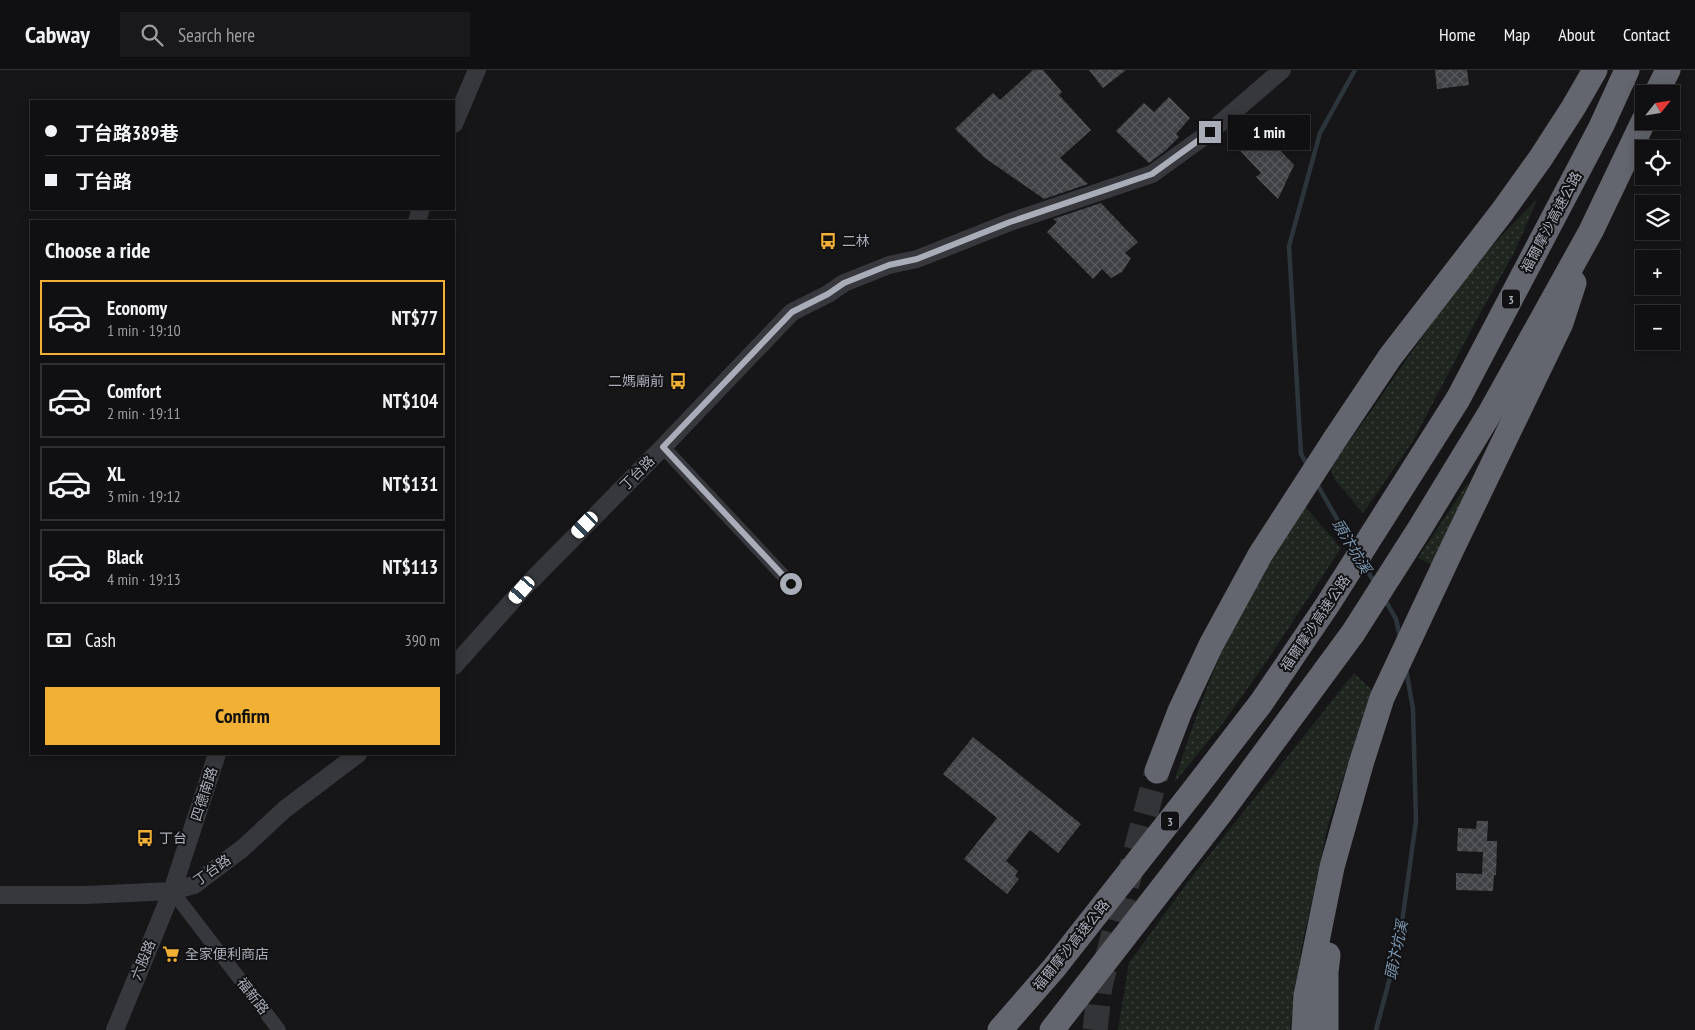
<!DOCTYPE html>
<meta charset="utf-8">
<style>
body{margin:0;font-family:"PT Sans Narrow","Noto Sans TC",sans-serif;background:#19191b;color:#f1f3f6;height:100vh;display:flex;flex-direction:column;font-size:19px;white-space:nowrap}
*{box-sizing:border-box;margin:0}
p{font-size:16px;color:#9c9d9f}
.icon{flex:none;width:28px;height:28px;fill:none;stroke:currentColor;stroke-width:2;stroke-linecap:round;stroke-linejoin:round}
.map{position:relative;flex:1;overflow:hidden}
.details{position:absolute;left:30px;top:150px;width:425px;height:535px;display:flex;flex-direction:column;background:#101012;border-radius:0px;box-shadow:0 2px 12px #0003,0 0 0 1px #303032}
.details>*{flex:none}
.hud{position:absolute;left:30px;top:30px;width:425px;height:110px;border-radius:0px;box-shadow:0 2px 12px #0003,0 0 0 1px #303032;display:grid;align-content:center;height:110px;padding:0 15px;background:#101012}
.needle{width:32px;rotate:60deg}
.buttons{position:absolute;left:1635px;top:15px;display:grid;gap:10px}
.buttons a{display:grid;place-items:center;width:45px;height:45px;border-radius:0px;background:#101012;box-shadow:0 2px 12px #0003,0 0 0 1px #303032;font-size:25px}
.end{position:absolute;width:22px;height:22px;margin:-11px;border:6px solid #a8adb8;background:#111;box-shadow:0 0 0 2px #111}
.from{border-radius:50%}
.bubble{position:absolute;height:35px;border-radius:0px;background:#101012;box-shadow:0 2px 12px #0003,0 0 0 1px #303032;font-size:16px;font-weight:800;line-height:35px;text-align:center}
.car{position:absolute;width:15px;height:30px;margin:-15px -8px;border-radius:6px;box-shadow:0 0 4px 1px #0007;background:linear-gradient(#fff 24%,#345 0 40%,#fff 0 76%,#345 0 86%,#fff 0)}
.hud b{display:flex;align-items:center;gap:18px;height:48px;font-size:19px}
.hud b+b{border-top:1px solid #303032}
.hud i{width:12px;height:12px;background:#f1f3f6}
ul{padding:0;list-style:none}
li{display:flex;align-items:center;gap:15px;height:75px;margin:0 10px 8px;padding:0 5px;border:2px solid #303032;border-radius:0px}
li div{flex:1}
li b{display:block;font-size:19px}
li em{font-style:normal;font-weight:800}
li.on{border-color:#f2b134}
li>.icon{width:45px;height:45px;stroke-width:1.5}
h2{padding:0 15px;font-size:22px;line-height:60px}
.pay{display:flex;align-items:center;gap:12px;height:55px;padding:0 15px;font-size:19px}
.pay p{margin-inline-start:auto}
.button{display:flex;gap:10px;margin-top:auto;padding:10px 15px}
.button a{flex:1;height:58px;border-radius:0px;background:#f2b134;color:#111;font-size:20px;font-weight:800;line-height:58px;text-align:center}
header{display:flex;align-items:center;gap:30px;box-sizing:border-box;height:70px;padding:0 25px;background:#101012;border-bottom:1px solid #303032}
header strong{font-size:24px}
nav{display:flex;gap:28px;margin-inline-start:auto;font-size:18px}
.search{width:350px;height:45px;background:#19191b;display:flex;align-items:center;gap:12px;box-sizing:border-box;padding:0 18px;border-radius:0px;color:#9c9d9f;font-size:19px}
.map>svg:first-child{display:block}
.grass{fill:url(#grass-dots)}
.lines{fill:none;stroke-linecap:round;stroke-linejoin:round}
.stream{stroke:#2c353c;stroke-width:4.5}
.building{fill:url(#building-cross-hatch)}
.motorway-tunnel{stroke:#333438;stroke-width:25;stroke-dasharray:25 12;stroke-linecap:butt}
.minor{stroke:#37383d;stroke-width:14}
.tertiary{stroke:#37383d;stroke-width:18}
.motorway{stroke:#63666e;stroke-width:25}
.route{stroke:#a8adb8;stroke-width:6}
.labels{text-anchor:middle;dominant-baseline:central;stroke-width:4;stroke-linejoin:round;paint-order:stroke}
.shield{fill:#111113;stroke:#7b7e86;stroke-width:1}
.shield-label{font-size:12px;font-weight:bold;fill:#a8adb8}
.street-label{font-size:14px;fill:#a8adb8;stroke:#111113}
.poi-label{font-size:14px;fill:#a8adb8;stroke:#111113;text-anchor:start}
.water-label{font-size:15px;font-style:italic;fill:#7f9bb3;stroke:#111113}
</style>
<header>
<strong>Cabway</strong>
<div class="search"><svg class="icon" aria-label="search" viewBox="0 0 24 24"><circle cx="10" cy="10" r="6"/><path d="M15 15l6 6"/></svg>Search here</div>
<nav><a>Home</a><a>Map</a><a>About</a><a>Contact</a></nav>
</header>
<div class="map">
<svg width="1695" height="960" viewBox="0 0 1695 960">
<defs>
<pattern id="grass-dots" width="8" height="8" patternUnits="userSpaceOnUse" patternTransform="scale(1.25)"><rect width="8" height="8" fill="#1e261f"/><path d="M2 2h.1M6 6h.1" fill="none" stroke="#3c433d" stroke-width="1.8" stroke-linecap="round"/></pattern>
<pattern id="building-cross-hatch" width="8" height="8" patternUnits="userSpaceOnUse" patternTransform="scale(1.25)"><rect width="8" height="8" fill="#404145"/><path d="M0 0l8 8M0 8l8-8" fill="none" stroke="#595a5e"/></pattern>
</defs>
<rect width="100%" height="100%" fill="#161618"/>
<g class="grass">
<path d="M1538,128L1514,183L1478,247L1413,371L1363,443L1335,410L1330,397L1367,347L1438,244L1486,182Z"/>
<path d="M1469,411L1459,441L1432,495L1418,488Z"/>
<path d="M1304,435L1341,478L1264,595L1223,653L1174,713C1196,642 1222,574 1257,508C1270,483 1288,459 1304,435Z"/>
<path d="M1354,603L1372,620L1328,755L1302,876L1290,960H1118L1129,893L1187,813Z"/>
</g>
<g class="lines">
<g class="stream">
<path d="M1308,396L1301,384L1289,176L1320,63L1355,0"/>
<path d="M1317,414L1354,479"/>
<path d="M1363,494L1375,513"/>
<path d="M1384,528L1396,549L1400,567"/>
<path d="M1376,960L1399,874L1416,751L1413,639L1406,599"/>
</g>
</g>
<g class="building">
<path d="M1033,0H1043L1062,22L1059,25L1091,60L1060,88L1088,114L1044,129L985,88L955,59L993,23L1000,30Z"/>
<path d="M1089,0H1126L1103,18Z"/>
<path d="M1435,0H1467L1469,15L1437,19Z"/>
<path d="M1169,27L1190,48L1176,64L1179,67L1165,81L1149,93L1116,61L1144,33L1154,42Z"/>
<path d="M1253,52L1294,95L1278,129L1256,107L1261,103L1232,72Z"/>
<path d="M1101,133L1138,172L1125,183L1131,188L1122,202L1111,208L1102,199L1093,209L1047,162L1057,152L1053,149Z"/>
<path d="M973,667L1081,754L1058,783L1030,760L1006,791L1018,801L1015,806L1019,809L1007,824L964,789L997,748L943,704Z"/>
<path d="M1477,751H1488L1487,771H1497L1496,805H1494L1493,821L1456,820V803L1482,804L1483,782L1457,781L1458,758L1476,759Z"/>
</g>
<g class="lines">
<path class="motorway-tunnel" d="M1095,960L1100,916L1157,701"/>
<g class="minor">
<path d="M663,377L791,514"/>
<path d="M172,821L279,960"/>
</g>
<g class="tertiary">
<path d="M454,54L477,0"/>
<path d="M417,151L421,139"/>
<path d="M454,596L522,520L663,377L792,242L828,224L844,213L889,195L917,189L1010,152L1152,104L1210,62L1282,0"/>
<path d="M0,825H86L172,821L194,815L243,778L285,739L358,684"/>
<path d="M115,960L172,821L217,684"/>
</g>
<g class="motorway">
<path d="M1656,24L1668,0"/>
<path d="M1157,701L1180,641L1211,575L1260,485L1335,369L1390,287L1502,142L1540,89L1573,38L1595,0"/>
<path d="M1000,960L1054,898L1194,720L1261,633L1328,534L1458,329L1601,57L1627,0"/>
<path d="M1052,960L1222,741L1353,563L1420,458L1490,343L1591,161L1644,50"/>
<path d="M1304,960L1306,926L1332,797L1361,694L1382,628L1451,481L1561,253L1574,213"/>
<path d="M1326,960V902L1328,885"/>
</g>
</g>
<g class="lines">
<path class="route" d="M791,514L663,377L792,242L828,224L844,213L889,195L917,189L1010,152L1152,104L1210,62"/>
</g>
<defs>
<g id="bus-bare" transform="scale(1.35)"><path d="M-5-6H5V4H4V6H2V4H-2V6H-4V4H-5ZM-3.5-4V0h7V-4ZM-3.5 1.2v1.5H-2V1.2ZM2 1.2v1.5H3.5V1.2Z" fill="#f2b134" stroke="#111113" stroke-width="2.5" paint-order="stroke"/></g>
<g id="supermarket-bare" transform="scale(1.35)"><path d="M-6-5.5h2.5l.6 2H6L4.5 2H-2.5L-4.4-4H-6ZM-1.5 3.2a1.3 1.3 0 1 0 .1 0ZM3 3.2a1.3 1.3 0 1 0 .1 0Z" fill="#f2b134" stroke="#111113" stroke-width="2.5" paint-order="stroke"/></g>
</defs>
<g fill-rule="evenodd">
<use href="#bus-bare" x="828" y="171"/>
<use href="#bus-bare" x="678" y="311"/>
<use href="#bus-bare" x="145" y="768"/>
<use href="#supermarket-bare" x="171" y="884"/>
</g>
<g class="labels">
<g class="shield">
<rect x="1502" y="219.5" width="18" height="19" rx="4"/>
<rect x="1161" y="741.5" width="18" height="19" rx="4"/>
</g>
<g class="shield-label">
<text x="1511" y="229">3</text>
<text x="1170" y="751">3</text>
</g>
<g class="street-label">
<text transform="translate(1551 152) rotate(-62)">福爾摩沙高速公路</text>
<text transform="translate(637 403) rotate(-45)">丁台路</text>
<text transform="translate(1315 553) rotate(-56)">福爾摩沙高速公路</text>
<text transform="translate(204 724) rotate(-72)">四德南路</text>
<text transform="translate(212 800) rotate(-35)">丁台路</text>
<text transform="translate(1071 875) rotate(-51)">福爾摩沙高速公路</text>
<text transform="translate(143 890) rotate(-68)">六股路</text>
<text transform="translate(253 926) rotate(52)">福新路</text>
</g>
<g class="poi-label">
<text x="842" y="171">二林</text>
<text x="664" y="311" text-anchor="end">二媽廟前</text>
<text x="159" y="768">丁台</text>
<text x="185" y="884">全家便利商店</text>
</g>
<g class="water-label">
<text transform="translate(1352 476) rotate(59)">頭汴坑溪</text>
<text transform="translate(1396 880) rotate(-78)">頭汴坑溪</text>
</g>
</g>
</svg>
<div class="buttons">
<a><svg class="needle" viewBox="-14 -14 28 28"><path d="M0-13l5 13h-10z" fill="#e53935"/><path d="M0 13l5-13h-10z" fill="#9c9d9f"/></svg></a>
<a><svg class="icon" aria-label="locate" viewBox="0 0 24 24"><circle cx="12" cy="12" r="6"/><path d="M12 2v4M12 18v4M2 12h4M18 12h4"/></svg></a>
<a><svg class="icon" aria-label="layers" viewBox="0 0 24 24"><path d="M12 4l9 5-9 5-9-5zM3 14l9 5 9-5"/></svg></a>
<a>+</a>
<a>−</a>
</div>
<i class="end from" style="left:791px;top:514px"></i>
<i class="end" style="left:1210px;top:62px"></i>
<div class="bubble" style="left:1228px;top:45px;width:82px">1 min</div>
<i class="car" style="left:585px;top:455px;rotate:224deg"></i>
<i class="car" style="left:522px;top:520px;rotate:221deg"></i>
<div class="hud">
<b><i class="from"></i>丁台路389巷</b>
<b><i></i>丁台路</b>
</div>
<section class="details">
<h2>Choose a ride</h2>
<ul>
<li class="on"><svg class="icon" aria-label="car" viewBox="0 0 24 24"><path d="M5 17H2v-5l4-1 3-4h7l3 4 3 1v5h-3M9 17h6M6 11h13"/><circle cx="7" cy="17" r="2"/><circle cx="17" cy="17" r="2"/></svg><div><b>Economy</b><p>1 min · 19:10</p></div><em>NT$77</em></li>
<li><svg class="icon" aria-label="car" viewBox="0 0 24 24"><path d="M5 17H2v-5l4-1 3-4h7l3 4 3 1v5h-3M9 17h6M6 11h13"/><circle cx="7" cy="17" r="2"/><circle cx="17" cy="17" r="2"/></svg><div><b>Comfort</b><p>2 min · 19:11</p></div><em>NT$104</em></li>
<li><svg class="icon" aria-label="car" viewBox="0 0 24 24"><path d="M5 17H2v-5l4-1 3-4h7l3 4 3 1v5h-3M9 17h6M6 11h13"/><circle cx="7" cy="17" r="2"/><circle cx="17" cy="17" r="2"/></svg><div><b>XL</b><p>3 min · 19:12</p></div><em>NT$131</em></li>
<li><svg class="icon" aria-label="car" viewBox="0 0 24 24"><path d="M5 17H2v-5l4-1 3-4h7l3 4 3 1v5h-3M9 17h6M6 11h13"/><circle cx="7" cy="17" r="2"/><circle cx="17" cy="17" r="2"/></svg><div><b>Black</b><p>4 min · 19:13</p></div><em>NT$113</em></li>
</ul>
<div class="pay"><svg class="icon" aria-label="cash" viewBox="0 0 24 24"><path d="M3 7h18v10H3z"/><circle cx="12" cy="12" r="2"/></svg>Cash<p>390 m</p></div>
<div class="button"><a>Confirm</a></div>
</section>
</div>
